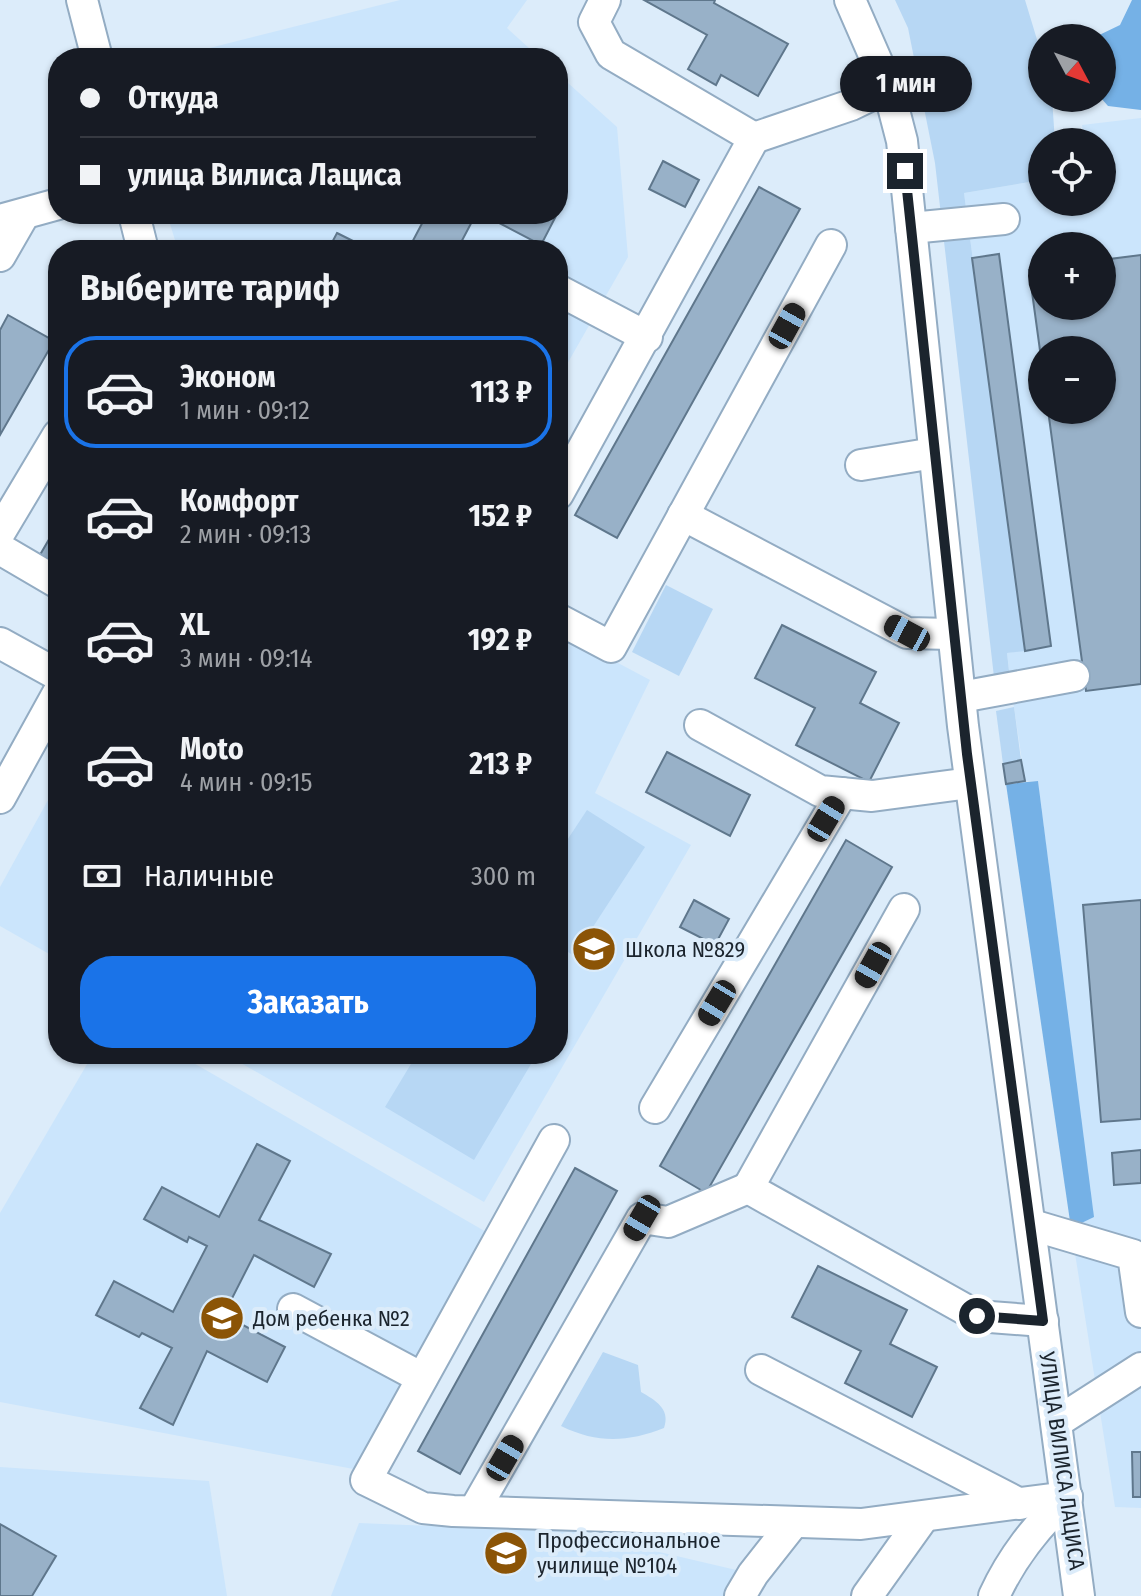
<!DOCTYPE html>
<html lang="ru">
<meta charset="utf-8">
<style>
body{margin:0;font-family:"Fira Sans Condensed",sans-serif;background:#242831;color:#f1f3f6;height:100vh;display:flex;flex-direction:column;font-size:30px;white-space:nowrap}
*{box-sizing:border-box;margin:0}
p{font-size:26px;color:#9ea1a6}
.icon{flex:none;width:44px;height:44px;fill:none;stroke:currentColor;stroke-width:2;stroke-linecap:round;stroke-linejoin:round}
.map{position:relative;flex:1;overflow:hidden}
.sheet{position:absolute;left:48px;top:240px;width:520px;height:824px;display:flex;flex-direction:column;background:#171b24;border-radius:32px;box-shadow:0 2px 6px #0004}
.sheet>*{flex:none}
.banner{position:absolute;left:48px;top:48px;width:520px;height:176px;border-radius:32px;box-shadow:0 2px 6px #0004;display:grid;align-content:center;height:176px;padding:0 32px;background:#171b24}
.needle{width:52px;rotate:131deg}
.fabs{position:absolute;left:1028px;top:24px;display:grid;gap:16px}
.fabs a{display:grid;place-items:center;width:88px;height:88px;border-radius:50%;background:#171b24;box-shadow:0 2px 6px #0004;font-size:40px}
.end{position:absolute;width:36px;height:36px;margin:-18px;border:10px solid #1b242d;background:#fff;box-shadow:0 0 0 4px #fff}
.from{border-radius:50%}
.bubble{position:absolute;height:56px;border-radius:28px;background:#171b24;box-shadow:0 2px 6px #0004;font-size:26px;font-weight:700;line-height:56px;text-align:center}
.car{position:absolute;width:24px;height:48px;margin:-24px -12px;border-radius:10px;box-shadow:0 0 6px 2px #0007;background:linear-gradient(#222 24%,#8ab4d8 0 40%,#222 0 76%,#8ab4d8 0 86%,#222 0)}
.banner b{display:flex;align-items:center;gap:28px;height:76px;font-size:30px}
.banner b+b{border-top:2px solid #363941}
.banner i{width:20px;height:20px;background:#f1f3f6}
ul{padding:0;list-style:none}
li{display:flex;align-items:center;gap:24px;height:112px;margin:0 16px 12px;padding:0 16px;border:4px solid transparent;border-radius:32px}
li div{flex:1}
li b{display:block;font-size:30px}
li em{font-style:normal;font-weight:700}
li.current{border-color:#1a73e8}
li>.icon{width:72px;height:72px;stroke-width:1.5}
h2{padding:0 32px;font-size:36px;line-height:96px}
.pay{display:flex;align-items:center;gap:20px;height:88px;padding:0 32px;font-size:30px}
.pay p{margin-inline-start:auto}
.cta{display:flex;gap:16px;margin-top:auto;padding:16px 32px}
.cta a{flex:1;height:92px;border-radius:32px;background:#1a73e8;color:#fff;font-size:32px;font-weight:700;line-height:92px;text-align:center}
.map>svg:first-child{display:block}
.built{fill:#cbe5fc;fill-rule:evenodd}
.green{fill:#b7d7f4}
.forest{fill:#75b1e6}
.building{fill:#98b1c8;stroke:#5f778c;stroke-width:2}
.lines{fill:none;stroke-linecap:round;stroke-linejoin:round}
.minor-casing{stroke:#93acc3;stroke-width:34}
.minor{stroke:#fff;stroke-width:30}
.route{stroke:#1b242d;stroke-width:10}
.labels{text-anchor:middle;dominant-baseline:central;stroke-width:8;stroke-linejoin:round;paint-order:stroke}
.poi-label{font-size:22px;fill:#1b242d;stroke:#dcecfa;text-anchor:start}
.street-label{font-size:22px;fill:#1b242d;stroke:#dcecfa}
</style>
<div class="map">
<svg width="1141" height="1596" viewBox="0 0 1141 1596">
<rect width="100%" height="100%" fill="#dcecfa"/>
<g class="built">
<path d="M400,0H527L507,28L540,58H170Z"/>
<path d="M558,74L617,127L628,257L558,380V250H178L167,214H558Z"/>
<path d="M1141,118V1508L1115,1507L1071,1228L1093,1216L1038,781H1025L1011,687L1007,653L1025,650L964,193L1042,180V202H1102V142H1085L1082,125ZM1042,246H1102V306H1042ZM1042,350H1102V410H1042Z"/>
<path d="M558,631L650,680L595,793L691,845L484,1202L225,1054H558Z"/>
<path d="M58,782V959L0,926V887Z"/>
<path d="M93,1054H178L488,1233L364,1471L0,1402V1213Z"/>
<path d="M0,1467L209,1481L227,1596H0Z"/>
<path d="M359,1523L574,1532L770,1578L760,1596H331Z"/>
</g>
<g class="green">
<path d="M895,0H1025L1042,56V98H1052L1055,142H1042V180L964,193L1025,651L1007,653L1009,671L994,677L935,163L908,28Z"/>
<path d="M666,585L713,609L679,676L632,652Z"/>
<path d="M1014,707L1021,760L1003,764L996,711Z"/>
<path d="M587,810L645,847L574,956L558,945V854Z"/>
<path d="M417,1054H537L474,1160L385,1107Z"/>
<path d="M603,1352L638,1365L641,1392C655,1400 671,1409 664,1428C628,1442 598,1444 561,1426Z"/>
</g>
<g class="forest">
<path d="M1132,0H1141V110L1108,106L1101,98L1102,38H1093L1120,25Z"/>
<path d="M1038,781L1094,1217L1071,1228L1006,784Z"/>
</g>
<g class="building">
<path d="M644,0H715L714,3L788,44L758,96L721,75L716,85L688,69L707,35Z"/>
<path d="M663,161L699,180L685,207L649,189Z"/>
<path d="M759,187L800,209L617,538L575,515Z"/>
<path d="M427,214H476L457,250H408Z"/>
<path d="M482,214H557L541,245Z"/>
<path d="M337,233L371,250H328Z"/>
<path d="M999,254L1051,646L1025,651L972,258Z"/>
<path d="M1141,255V684L1086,691L1048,410H1102V350H1042V365L1029,270L1042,268V306H1102V260Z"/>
<path d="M8,315L54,341L0,435V330Z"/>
<path d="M58,524V572L37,560Z"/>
<path d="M782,625L876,672L860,703L899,723L869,782L796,745L815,708L755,678Z"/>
<path d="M667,752L750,795L730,836L646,792Z"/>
<path d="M1021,760L1025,781L1006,784L1003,764Z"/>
<path d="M846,840L892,867L706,1193L660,1166Z"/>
<path d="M694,900L729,919L715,945L680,927Z"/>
<path d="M1141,900V1119L1101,1122L1083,905Z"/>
<path d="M257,1144L290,1161L259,1220L331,1254L314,1287L254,1255L221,1320L239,1329L241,1324L285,1347L267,1382L207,1351L173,1425L140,1408L172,1348L142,1333L139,1337L96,1315L114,1281L173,1312L207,1246L189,1237L187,1242L144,1219L162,1187L219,1217Z"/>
<path d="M1141,1150V1183L1114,1185L1112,1153Z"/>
<path d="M575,1168L617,1191L460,1474L418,1451Z"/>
<path d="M818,1266L907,1310L890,1344L937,1367L912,1417L845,1383L861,1351L792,1317Z"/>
<path d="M1132,1452H1141V1497H1133Z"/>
<path d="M0,1524L56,1556L32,1596H0Z"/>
</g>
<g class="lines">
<g class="minor-casing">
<g id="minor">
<path d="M82,0L97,58"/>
<path d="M850,0L888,87L902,141L963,726L1079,1596"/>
<path d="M754,138L851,105L888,87"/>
<path d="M134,214L143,250"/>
<path d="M0,220L58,204"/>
<path d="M911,228L1004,219"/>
<path d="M0,256L23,216"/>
<path d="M558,290L647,337"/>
<path d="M861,465L934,453"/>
<path d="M558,494L754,138L611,54L594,22L605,0"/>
<path d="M683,515L907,633L952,634"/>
<path d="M0,532L58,435"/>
<path d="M0,549L58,583"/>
<path d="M558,619L611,647L831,245"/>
<path d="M0,643L58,675"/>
<path d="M961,697L1074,676"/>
<path d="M700,725L820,791L872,796L970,783"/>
<path d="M0,798L58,693"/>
<path d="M904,909L748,1188L977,1316L1043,1321"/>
<path d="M655,1108L842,793"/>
<path d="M554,1140L366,1480L423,1508L453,1511L861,1524L1067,1497"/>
<path d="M1032,1225L1133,1255L1141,1312"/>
<path d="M293,1309L422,1378"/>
<path d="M761,1370L1020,1504"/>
<path d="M1057,1422L1141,1368"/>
<path d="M474,1511L642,1218L668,1222L748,1188"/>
<path d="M740,1596L753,1574L794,1522"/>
<path d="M867,1596L922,1519"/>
<path d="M994,1596C1012,1557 1036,1527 1067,1497"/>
</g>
</g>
<use href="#minor" class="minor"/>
</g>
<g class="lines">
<path class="route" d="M905,171L967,754L1043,1321L977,1316"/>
</g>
<defs>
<g id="school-disc" transform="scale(2.3)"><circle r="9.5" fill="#8b5406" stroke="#dcecfa"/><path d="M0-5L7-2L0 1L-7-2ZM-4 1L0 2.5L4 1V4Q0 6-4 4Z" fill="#fff"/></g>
<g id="university-disc" transform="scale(2.3)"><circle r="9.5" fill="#8b5406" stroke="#dcecfa"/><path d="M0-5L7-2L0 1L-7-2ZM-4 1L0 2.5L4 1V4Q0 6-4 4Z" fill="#fff"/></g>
</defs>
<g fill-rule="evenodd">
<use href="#school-disc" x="594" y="949"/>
<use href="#school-disc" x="222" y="1318"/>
<use href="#university-disc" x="506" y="1553"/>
</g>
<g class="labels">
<g class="poi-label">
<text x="625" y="949">Школа №829</text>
<text x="253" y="1318">Дом ребенка №2</text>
<text x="537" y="1540">Профессиональное<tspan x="537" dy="25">училище №104</tspan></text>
</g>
<g class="street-label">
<text transform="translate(1062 1461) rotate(82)">УЛИЦА ВИЛИСА ЛАЦИСА</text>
</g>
</g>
</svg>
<div class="fabs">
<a><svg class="needle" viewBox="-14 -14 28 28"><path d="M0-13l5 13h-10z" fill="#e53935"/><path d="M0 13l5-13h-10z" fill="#9ea1a6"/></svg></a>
<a><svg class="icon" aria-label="locate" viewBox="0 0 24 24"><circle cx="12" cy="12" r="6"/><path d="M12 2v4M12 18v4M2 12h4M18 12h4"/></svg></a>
<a>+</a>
<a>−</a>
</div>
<i class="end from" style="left:977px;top:1316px"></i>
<i class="end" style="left:905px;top:171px"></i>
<div class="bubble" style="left:840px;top:56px;width:132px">1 мин</div>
<i class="car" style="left:787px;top:326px;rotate:29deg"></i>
<i class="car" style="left:907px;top:633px;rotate:298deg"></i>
<i class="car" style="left:826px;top:819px;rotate:31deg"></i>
<i class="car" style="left:873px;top:965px;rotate:209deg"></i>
<i class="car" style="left:717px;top:1003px;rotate:211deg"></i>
<i class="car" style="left:642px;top:1218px;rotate:210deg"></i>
<i class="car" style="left:505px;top:1458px;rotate:30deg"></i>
<div class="banner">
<b><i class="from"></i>Откуда</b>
<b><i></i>улица Вилиса Лациса</b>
</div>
<section class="sheet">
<h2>Выберите тариф</h2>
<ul>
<li class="current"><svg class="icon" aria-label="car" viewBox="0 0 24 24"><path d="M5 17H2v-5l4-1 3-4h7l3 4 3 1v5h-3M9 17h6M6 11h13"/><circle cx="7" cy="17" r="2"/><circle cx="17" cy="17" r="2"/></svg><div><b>Эконом</b><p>1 мин · 09:12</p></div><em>113 ₽</em></li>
<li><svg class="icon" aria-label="car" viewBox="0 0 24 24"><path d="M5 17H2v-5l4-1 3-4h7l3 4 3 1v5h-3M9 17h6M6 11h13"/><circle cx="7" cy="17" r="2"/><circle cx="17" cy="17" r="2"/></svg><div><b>Комфорт</b><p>2 мин · 09:13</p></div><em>152 ₽</em></li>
<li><svg class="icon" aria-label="car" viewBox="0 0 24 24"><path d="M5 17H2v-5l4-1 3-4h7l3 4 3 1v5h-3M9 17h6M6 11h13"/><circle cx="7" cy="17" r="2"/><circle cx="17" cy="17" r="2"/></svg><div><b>XL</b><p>3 мин · 09:14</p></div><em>192 ₽</em></li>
<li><svg class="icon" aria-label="car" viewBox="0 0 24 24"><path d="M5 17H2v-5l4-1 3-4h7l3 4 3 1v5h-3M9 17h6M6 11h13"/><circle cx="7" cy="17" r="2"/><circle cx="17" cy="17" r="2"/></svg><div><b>Moto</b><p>4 мин · 09:15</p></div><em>213 ₽</em></li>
</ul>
<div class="pay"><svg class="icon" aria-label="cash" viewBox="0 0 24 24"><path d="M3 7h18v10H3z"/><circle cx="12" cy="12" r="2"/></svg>Наличные<p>300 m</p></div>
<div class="cta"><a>Заказать</a></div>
</section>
</div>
